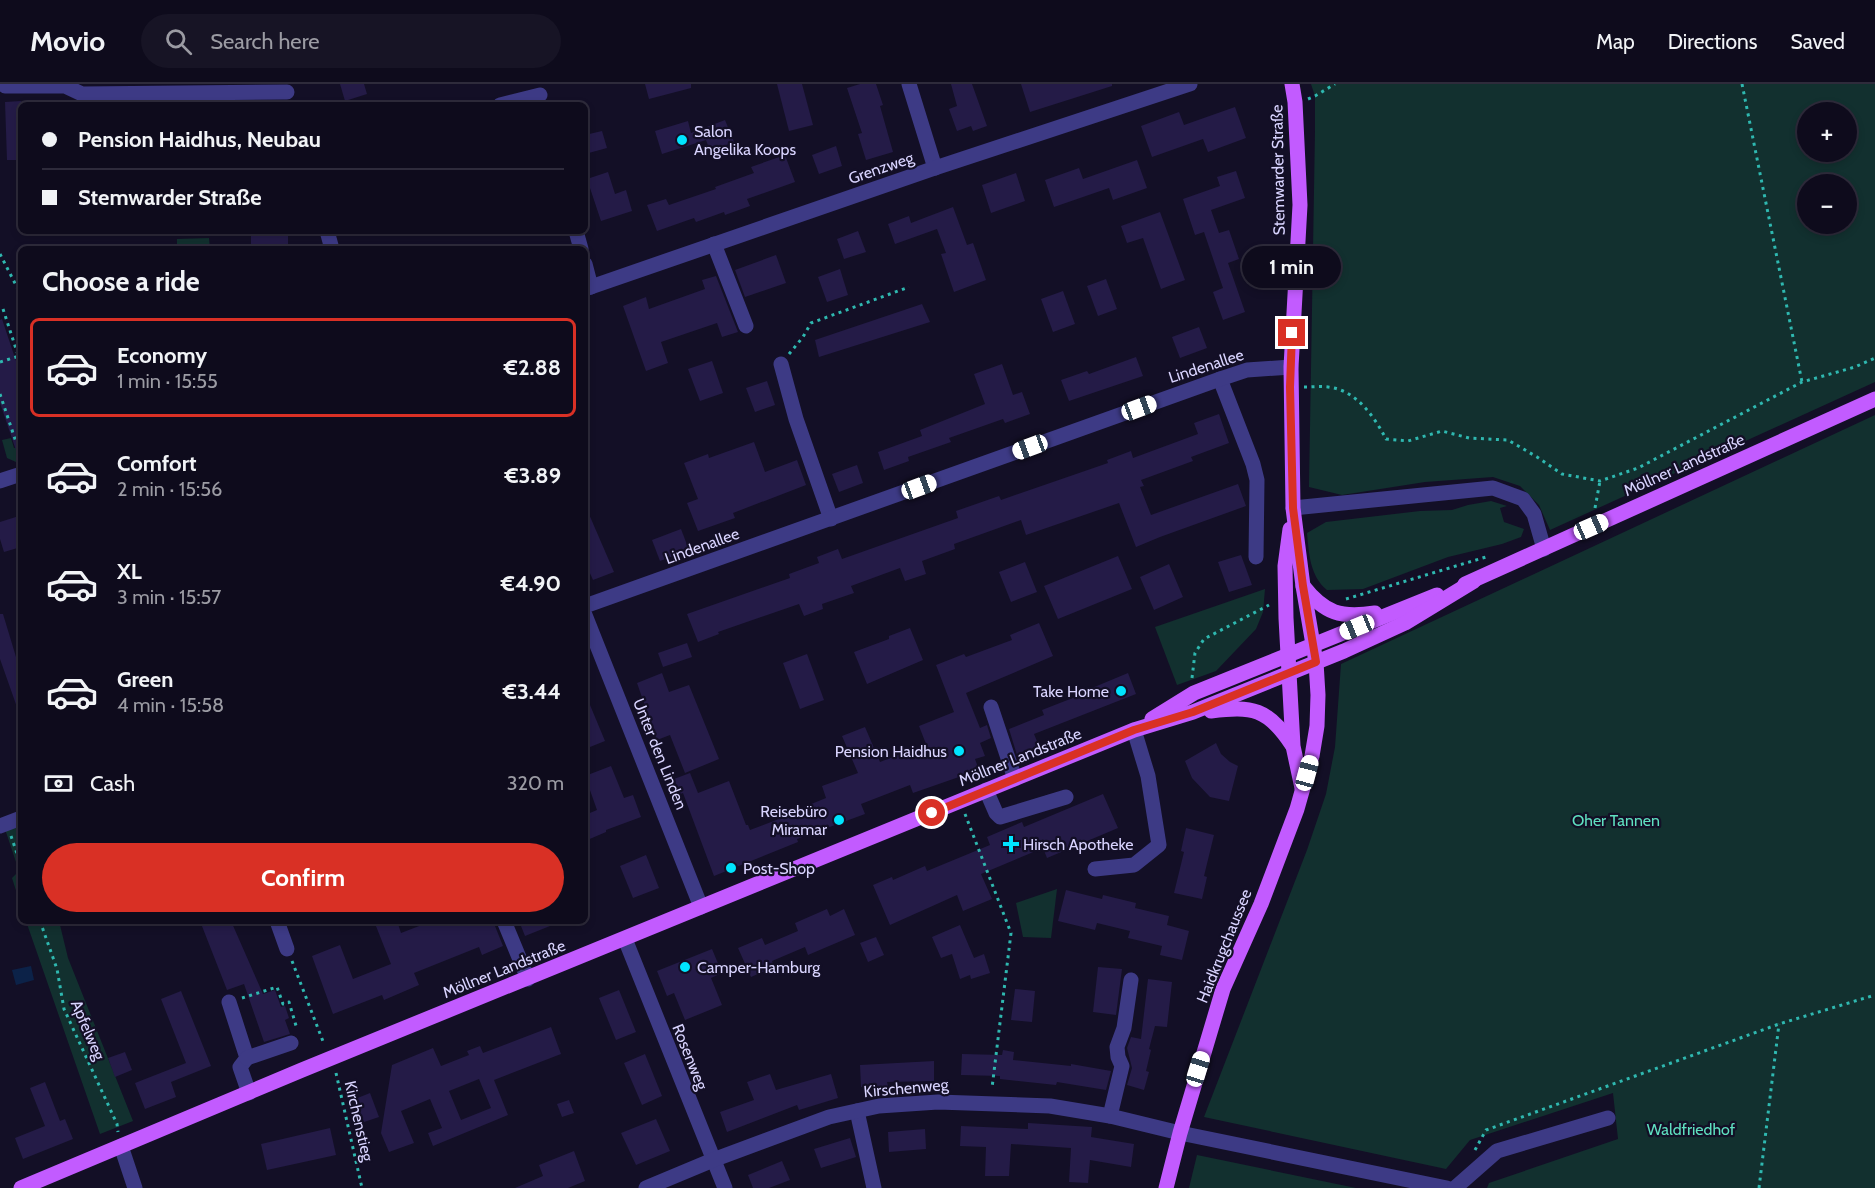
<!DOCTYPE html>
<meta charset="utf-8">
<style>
body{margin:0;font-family:Cabin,sans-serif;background:#171425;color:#f1f3f6;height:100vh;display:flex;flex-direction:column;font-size:22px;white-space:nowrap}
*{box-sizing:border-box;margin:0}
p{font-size:20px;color:#9b9ba3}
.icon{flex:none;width:33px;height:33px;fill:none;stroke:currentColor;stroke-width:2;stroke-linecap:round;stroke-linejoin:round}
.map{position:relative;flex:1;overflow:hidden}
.drawer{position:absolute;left:18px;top:162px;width:570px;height:678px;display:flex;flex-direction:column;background:#0e0b1c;border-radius:9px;box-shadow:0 3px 9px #0003,0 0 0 2px #2e2b3b}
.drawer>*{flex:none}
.hud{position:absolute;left:18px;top:18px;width:570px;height:132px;border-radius:9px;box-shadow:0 3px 9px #0003,0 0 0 2px #2e2b3b;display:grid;align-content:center;height:132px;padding:0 24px;background:#0e0b1c}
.controls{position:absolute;left:1797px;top:18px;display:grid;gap:12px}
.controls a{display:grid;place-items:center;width:60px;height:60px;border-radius:50%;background:#0e0b1c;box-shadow:0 3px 9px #0003,0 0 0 2px #2e2b3b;font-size:30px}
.end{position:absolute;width:27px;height:27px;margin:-14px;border:8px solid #d93025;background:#fff;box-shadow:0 0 0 3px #fff}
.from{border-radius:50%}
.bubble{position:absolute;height:42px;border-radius:21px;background:#0e0b1c;box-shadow:0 3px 9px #0003,0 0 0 2px #2e2b3b;font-size:20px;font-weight:700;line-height:42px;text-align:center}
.car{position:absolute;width:18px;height:36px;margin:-18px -9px;border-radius:8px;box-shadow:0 0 4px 2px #0007;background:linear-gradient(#fff 24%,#345 0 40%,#fff 0 76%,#345 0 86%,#fff 0)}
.hud b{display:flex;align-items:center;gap:21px;height:57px;font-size:22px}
.hud b+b{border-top:2px solid #2e2b3b}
.hud i{width:15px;height:15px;background:#f1f3f6}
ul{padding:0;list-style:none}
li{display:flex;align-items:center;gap:18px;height:99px;margin:0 12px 9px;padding:0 12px;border:3px solid transparent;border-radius:9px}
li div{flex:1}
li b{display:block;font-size:22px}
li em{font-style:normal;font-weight:700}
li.current{border-color:#d93025}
li>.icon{width:54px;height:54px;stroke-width:1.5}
h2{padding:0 24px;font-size:27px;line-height:72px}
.pay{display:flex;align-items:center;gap:15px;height:66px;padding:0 24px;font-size:22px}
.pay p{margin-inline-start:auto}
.button{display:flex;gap:12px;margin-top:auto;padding:12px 24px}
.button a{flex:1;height:69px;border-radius:36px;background:#d93025;color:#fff;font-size:24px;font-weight:700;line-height:69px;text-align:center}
header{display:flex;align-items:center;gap:36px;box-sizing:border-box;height:84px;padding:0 30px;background:#0e0b1c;border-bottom:2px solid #2e2b3b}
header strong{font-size:28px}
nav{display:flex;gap:33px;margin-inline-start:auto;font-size:21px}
.search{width:420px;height:54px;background:#171425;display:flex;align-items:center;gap:15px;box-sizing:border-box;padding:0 21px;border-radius:33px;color:#9b9ba3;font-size:22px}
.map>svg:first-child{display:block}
.green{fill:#12302f;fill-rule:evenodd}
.water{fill:#0c2248}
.building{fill:#241b47;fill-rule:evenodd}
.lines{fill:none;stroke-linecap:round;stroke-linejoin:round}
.path{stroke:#2fb8b0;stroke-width:3;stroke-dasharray:3 4.5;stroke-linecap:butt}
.minor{stroke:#3d3a85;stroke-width:15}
.major{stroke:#c25bff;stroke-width:15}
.route{stroke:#d93025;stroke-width:8}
.poi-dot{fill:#00e5ff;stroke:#130f26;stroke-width:2}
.labels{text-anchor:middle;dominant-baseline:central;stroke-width:4.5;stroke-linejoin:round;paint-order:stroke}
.poi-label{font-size:16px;fill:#d9d4ff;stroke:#130f26;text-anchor:start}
.street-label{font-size:16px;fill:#d9d4ff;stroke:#130f26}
.park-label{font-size:16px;fill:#5fe0c0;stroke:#130f26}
</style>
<header>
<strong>Movio</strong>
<div class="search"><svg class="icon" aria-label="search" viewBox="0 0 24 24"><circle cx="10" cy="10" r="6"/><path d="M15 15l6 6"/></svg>Search here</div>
<nav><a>Map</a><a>Directions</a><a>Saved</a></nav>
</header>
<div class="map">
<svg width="1875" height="1104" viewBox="0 0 1875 1104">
<rect width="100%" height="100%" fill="#130f26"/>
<g class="green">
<path d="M1311,0H1875V298L1550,446L1539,421L1520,402L1493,393L1425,398L1342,411L1309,403L1315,47V12ZM1808,28H1846V68H1808ZM1808,100H1846V140H1808Z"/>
<path d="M209,154L210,165H177V155Z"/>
<path d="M1875,331V1104H1487L1489,1099L1618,1055L1613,1009L1470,1056L1446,1085L1204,1033L1307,766L1326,710L1335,663L1341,580Z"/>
<path d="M11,354L14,364L21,362V376L16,378L7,374L2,356Z"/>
<path d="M1491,417L1507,422L1500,424L1504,438L1524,445L1521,453L1502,460L1448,473L1363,505L1327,506C1310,492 1309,470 1307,449L1326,438L1420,427L1452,426L1468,421Z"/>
<path d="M1265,505L1263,528L1256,545L1216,587L1177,601L1155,543Z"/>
<path d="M21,741V822L12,794L19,787L5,745Z"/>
<path d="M1057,805L1051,854L1023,853L1016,819Z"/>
<path d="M26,837H59L68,874L133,1037L100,1050Z"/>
<path d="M1197,1071L1356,1104H1189Z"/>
</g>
<path class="water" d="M31,882L34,896L16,901L12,886Z"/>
<g class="building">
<path d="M340,0H364L367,10L345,17Z"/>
<path d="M645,0H691V4L649,15Z"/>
<path d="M777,0H802L813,41L789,47Z"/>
<path d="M860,0H876L883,21L880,22L893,68L866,76L858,50L862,49L847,4Z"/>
<path d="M951,0H972L987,42L973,47L971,42L957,47L949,25L957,22Z"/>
<path d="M1021,0H1112V2L1030,28Z"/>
<path d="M21,17V76H7L5,18Z"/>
<path d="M1235,23L1246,54L1208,68L1203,55L1152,73L1141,42L1179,28L1184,41Z"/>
<path d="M725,36L734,58L710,67L706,56L662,70L655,47L688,37L691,49Z"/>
<path d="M602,47L607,64L585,70V51Z"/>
<path d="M836,62L842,82L819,90L812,71Z"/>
<path d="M785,71L795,98L747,115L750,122L725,131L724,128L696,138L694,134L657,147L647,121L666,115L669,121L716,105L715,103L754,89L751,83Z"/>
<path d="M1137,76L1147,104L1113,116L1109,104L1054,123L1045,96L1079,84L1083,95Z"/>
<path d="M1236,87L1245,114L1211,126L1219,149L1229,146L1239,175L1228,179L1245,228L1223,236L1213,208L1223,204L1204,148L1195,151L1183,115L1220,102L1217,93Z"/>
<path d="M608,88L615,110L626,106L632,127L601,137L587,95Z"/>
<path d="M1016,89L1025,117L991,129L982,101Z"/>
<path d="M953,123L967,161L973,159L986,196L954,208L941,170L946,169L937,145L895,160L888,140L909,132L911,139Z"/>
<path d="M1160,128L1185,196L1161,205L1143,154L1127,159L1121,142Z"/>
<rect x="251" y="147" width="37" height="18"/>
<path d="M858,147L866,168L844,175L837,155Z"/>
<path d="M776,171L786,199L745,213L735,186Z"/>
<path d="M840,185L848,211L827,218L818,193Z"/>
<path d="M716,192L738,248L722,253L717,239L661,258L668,279L646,287L623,222L646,213L649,225L705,205L702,196Z"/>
<path d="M1106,195L1117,225L1098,232L1087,202Z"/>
<path d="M1063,207L1075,240L1053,248L1041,215Z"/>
<path d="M922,220L930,238L819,273L815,256Z"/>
<path d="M2,235L17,280L21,279V374L19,375L0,319V236Z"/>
<path d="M1199,243L1207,264L1180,274L1172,253Z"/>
<path d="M1136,273L1143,292L1069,317L1061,296L1087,287L1089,290Z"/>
<path d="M712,277L723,309L700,317L688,285Z"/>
<path d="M1002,280L1013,311L1022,308L1030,330L1005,339L1003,335L949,354L951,358L908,373L909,377L884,386L878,368L922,352L920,346L985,320L974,290Z"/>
<path d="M767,297L775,321L755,328L746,304Z"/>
<path d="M1219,330L1229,359L1191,373L1193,377L1141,396L1144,402L1140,403L1151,431L1238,400L1246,422L1160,453L1136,463L1119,419L1026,451L1021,436L954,460L955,465L922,477L926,490L905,497L900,484L851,502L854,509L822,520L823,525L804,532L799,520L718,548L719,550L698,558L687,530L790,494L789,490L819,479L817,473L838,465L842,475L958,434L956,427L999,412L1001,416L1108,379L1107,376L1131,367L1133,374L1198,350L1194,339Z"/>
<path d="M754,358L765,388L797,376L806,401L733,429L735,434L698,447L687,419L698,415L684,379L708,370L709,374Z"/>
<path d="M857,381L863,399L839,408L832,390Z"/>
<path d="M585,421L614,488L593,496L585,478Z"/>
<path d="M19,432L21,439V463L4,468L0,455V438Z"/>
<path d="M681,445L689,466L660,477L652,456Z"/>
<path d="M1241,471L1252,501L1229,508L1218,478Z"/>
<path d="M1118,472L1132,505L1058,535L1044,502Z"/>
<path d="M1025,478L1037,508L1011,518L999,488Z"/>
<path d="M1169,480L1183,513L1154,526L1140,493Z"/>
<path d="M0,530H3L16,573L21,571V625L18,626L0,575Z"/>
<path d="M1039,539L1053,572L966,609L980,644L987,641L991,654L980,659L985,672L975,675L979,686L913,709L910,701L861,720L865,730L797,755L798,758L714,792L683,709L680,710L674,695L690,689L698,709L729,697L746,741H748L750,746L805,725L804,723L826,714L822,702L858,689L842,652L865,643L880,678L926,660L919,642L954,628L936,581L964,570L966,573L1012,556L1010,551Z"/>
<path d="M910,544L923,576L867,600L854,568L889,555V552Z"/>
<path d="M687,559L692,573L663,583L658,569Z"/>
<path d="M807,570L824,616L800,625L783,579Z"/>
<path d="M662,589L669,608L689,601L719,675L685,689L670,651L657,656L637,599Z"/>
<path d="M1128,589L1136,610L1034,650L1039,662L1017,671L1009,645L1044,631L1042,626L1093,606L1092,604Z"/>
<path d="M585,609L605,657L585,665Z"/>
<path d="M1216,659L1221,670L1230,678L1238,682L1229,717L1210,713L1192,694L1185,677Z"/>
<path d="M611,682L624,714L633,711L641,733L606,746V748L585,757V731L597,726L585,692Z"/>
<path d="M1103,710L1118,744L1047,774L1043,764L981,790L992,815L963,827L957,811L890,841L873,801L892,793L893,796L925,782L927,787L990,761L987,753L1022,738L1024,743Z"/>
<path d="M1186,744L1214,751L1204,792L1207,793L1202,815L1174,809L1184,768L1181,767Z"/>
<path d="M646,771L659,804L633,814L620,782Z"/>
<path d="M1066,806L1102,815L1103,811L1136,819L1135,824L1169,832L1167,841L1189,847L1182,876L1160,871L1162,862L1128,854L1130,847L1097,839L1095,846L1058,837Z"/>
<path d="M827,825L830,832L844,825L855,851L808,871L805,863L772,877L774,883L751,893L738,864L762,854L765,861L798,847L795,839Z"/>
<path d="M200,837H231L263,910L275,906L281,923L285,922L289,934L285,936L290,950L264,958L244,900L227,906Z"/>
<path d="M374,837H397L401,849L432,837H493L503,862L482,871L479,863L414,889L419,901L384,916L382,911L333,930L312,872L340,861L353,895L391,880Z"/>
<path d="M519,837H560V838L525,852Z"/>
<path d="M960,841L974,874L984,870L990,889L971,895L970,891L960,895L952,870L941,874L932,853Z"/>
<path d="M876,853L884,871L868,878L860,859Z"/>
<path d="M712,865L722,889L711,894L722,921L685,936L674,909L667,912L657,887Z"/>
<path d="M1098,883L1122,885L1116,931L1093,928Z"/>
<path d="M1148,895L1172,898L1167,943L1155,942L1149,965L1151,966L1146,987L1149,988L1144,1006L1127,1001L1132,984L1127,964L1131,953L1141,955Z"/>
<path d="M1015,905L1035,907L1032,938L1011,936Z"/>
<path d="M619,906L636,948L616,956L599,914Z"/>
<path d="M181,907L211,982L171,998L176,1013L145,1025L135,999L186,979L161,915Z"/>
<path d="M551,943L561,970L494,996L508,1031L433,1062L428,1049L442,1044L430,1015L401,1027L414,1059L389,1068L381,1049L392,981L433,964L441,982L469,971L467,967L480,962L483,969ZM479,995L491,1024L461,1036L449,1007Z"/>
<path d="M1003,966L1014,968L1013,976L1071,982V980L1111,987L1106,1006L1057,998L1056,1001L1000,995V992L961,991L962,970L1002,971Z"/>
<path d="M125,968L132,986L115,993L108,974Z"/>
<path d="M645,970L662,1012L642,1021L624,979Z"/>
<path d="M934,977V997L887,998L888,1002L861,1003L860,981Z"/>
<path d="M770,990L776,1006L831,990L838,1014L799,1026L797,1021L727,1048L720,1028L754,1016L747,998Z"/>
<path d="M45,998L60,1037L65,1035L73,1055L23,1075L15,1054L45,1042L30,1004Z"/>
<path d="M370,1009L379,1033L364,1038L355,1015Z"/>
<path d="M569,1016L574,1029L562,1033L557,1020Z"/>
<path d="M656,1035L670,1067L636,1081L621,1049Z"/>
<path d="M1028,1039L1092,1043L1091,1053L1134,1060L1131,1083L1090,1076L1088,1099L1069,1098L1071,1064L1011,1060L1009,1092H985L986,1063L960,1062L961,1042L1028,1045Z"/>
<path d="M330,1044L336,1071L267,1086L261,1060Z"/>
<path d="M925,1045L926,1065L889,1068L888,1048Z"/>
<path d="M850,1054L856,1073L821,1084L814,1065Z"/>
<path d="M574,1067L585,1097L568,1104H515L543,1092L539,1081Z"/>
<path d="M782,1077L790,1096L769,1104H753L748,1091Z"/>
</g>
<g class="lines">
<g class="path">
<path d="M1742,0L1802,298"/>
<path d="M1308,15L1315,12L1335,0"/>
<path d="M117,164V165"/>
<path d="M0,170L21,211"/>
<path d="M3,225L19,274"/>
<path d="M789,270L803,253L811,239L909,203"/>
<path d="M0,278L16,273L21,274"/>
<path d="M1304,303C1312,303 1320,302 1328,303C1356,306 1374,332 1386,355L1408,357L1442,347L1469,354L1508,356L1537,373L1562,390L1600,397L1638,384L1802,298L1855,283L1875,274"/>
<path d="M0,310L16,358L21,357"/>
<path d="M1595,424L1600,397"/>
<path d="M1346,515L1486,473"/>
<path d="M1192,594L1195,569L1204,555L1269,521"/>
<path d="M965,730L1011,849L992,1004"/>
<path d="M11,752L21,781"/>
<path d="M40,837L57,885L64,925L117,1040L118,1048"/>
<path d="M292,877L324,960"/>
<path d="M242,914L277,903L283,920L289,918L297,945"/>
<path d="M336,989L362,1104"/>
<path d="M1475,1066L1486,1046L1779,940L1875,911"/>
<path d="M1759,1104L1779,940"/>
</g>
<g class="minor">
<path d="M909,0L935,84"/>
<path d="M5,2H65L82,10L287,8"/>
<path d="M500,21L540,11"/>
<path d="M327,147L332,165"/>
<path d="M576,147L581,165"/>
<path d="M714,160L746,242"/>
<path d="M585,180L591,203"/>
<path d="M585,205L935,84L1190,0"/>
<path d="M781,280L796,335L831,435"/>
<path d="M1220,295L1253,380L1257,396L1256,473"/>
<path d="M0,397L21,390"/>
<path d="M1293,424L1493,404L1523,415L1534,430L1544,465"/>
<path d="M585,522L1220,295L1247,286L1291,283"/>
<path d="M585,531L701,823"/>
<path d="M991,623L1015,695"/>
<path d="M986,706L996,729L1000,733L1066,713"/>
<path d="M0,742L21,734"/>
<path d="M1095,785L1134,781L1159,761L1148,692L1134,646"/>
<path d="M277,837L287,865"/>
<path d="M504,837L528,895"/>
<path d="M625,855L725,1104"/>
<path d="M229,918L247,974L240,983L249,1009"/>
<path d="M247,974L291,959"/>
<path d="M857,1027L874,1104"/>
<path d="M1110,1032L1122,982L1118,973L1117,963L1124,944L1131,896"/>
<path d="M121,1062L135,1104"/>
<path d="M646,1104L713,1076L829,1033L879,1022L938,1018L1050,1022L1110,1032L1180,1049L1447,1104"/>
<path d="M1455,1104L1497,1067L1608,1034"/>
</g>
<g class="major">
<path d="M1290,445L1285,482L1286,534L1293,662L1302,704"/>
<path d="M1465,500L1875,315"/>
<path d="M1303,502C1325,530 1341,534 1375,529"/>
<path d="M1211,627C1252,622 1268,624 1292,661"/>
<path d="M1152,635L1194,609L1437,511"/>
<path d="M21,1104L302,986L1134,646L1193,628L1344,567L1405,539L1474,497"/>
<path d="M1166,1104L1180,1049L1223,905L1261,820L1297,725L1312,672L1317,642L1318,611L1316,578L1303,502L1293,424L1291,283L1300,121L1295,18L1292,0"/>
</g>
</g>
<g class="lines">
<path class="route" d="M932,729L1134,646L1193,628L1316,578L1303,502L1293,424L1290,303L1292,249"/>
</g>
<g class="poi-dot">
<circle cx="682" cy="56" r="6"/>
<circle cx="1121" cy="607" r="6"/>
<circle cx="959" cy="667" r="6"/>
<circle cx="839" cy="736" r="6"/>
<path d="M1008 751h6v6h6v6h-6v6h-6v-6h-6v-6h6z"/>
<circle cx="731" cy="784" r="6"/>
<circle cx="685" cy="883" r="6"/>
</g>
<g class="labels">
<g class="poi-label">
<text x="694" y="47">Salon<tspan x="694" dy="18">Angelika Koops</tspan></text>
<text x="1109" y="607" text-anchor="end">Take Home</text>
<text x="947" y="667" text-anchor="end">Pension Haidhus</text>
<text x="827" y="727" text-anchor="end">Reisebüro<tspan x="827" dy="18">Miramar</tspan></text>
<text x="1023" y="760">Hirsch Apotheke</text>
<text x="743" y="784">Post-Shop</text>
<text x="697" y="883">Camper-Hamburg</text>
</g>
<g class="street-label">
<text transform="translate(881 84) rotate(-19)">Grenzweg</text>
<text transform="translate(1278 86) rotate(-91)">Stemwarder Straße</text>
<text transform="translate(1206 282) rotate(-18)">Lindenallee</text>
<text transform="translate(1684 381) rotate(-24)">Möllner Landstraße</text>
<text transform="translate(702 462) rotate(-20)">Lindenallee</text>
<text transform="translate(660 670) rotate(68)">Unter den Linden</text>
<text transform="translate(1020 673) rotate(-22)">Möllner Landstraße</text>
<text transform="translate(1224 862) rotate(-68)">Haidkrugchaussee</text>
<text transform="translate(504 885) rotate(-22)">Möllner Landstraße</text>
<text transform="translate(88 946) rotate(67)">Apfelweg</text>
<text transform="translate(690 973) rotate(68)">Rosenweg</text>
<text transform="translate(906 1004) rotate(-5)">Kirschenweg</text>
<text transform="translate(359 1037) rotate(77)">Kirchenstieg</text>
</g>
<g class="park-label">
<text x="1616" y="736">Oher Tannen</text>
<text x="1691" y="1045">Waldfriedhof</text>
</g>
</g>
</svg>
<div class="controls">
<a>+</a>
<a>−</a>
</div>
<i class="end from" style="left:932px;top:729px"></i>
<i class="end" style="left:1292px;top:249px"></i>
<div class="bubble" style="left:1242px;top:162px;width:99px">1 min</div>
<i class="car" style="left:1139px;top:324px;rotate:70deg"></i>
<i class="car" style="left:1030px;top:363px;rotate:250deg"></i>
<i class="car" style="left:919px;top:403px;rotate:70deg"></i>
<i class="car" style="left:1591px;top:443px;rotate:66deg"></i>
<i class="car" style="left:1357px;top:543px;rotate:248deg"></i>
<i class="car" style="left:1307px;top:689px;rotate:15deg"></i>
<i class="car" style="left:1198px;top:985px;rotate:17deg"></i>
<div class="hud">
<b><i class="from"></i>Pension Haidhus, Neubau</b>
<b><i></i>Stemwarder Straße</b>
</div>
<section class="drawer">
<h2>Choose a ride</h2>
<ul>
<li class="current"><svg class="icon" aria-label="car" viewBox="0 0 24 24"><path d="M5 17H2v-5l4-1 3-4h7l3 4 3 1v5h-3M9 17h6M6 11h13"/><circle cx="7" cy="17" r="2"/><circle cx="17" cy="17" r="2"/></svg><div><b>Economy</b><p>1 min · 15:55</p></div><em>€2.88</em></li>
<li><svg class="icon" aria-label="car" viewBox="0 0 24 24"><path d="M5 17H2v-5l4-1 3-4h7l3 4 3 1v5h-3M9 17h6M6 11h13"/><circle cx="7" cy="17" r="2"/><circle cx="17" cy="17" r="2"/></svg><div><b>Comfort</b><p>2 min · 15:56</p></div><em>€3.89</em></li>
<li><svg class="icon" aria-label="car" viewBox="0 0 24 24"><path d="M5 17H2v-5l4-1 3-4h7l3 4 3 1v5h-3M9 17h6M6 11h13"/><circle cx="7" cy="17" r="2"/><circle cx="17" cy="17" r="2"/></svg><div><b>XL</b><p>3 min · 15:57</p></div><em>€4.90</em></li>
<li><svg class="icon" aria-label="car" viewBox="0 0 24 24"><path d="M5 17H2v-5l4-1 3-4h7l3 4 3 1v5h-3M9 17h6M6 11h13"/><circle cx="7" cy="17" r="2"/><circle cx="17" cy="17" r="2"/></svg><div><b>Green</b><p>4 min · 15:58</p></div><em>€3.44</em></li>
</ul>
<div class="pay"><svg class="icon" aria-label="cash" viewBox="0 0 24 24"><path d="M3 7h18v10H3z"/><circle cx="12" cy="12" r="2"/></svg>Cash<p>320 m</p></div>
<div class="button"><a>Confirm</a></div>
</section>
</div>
